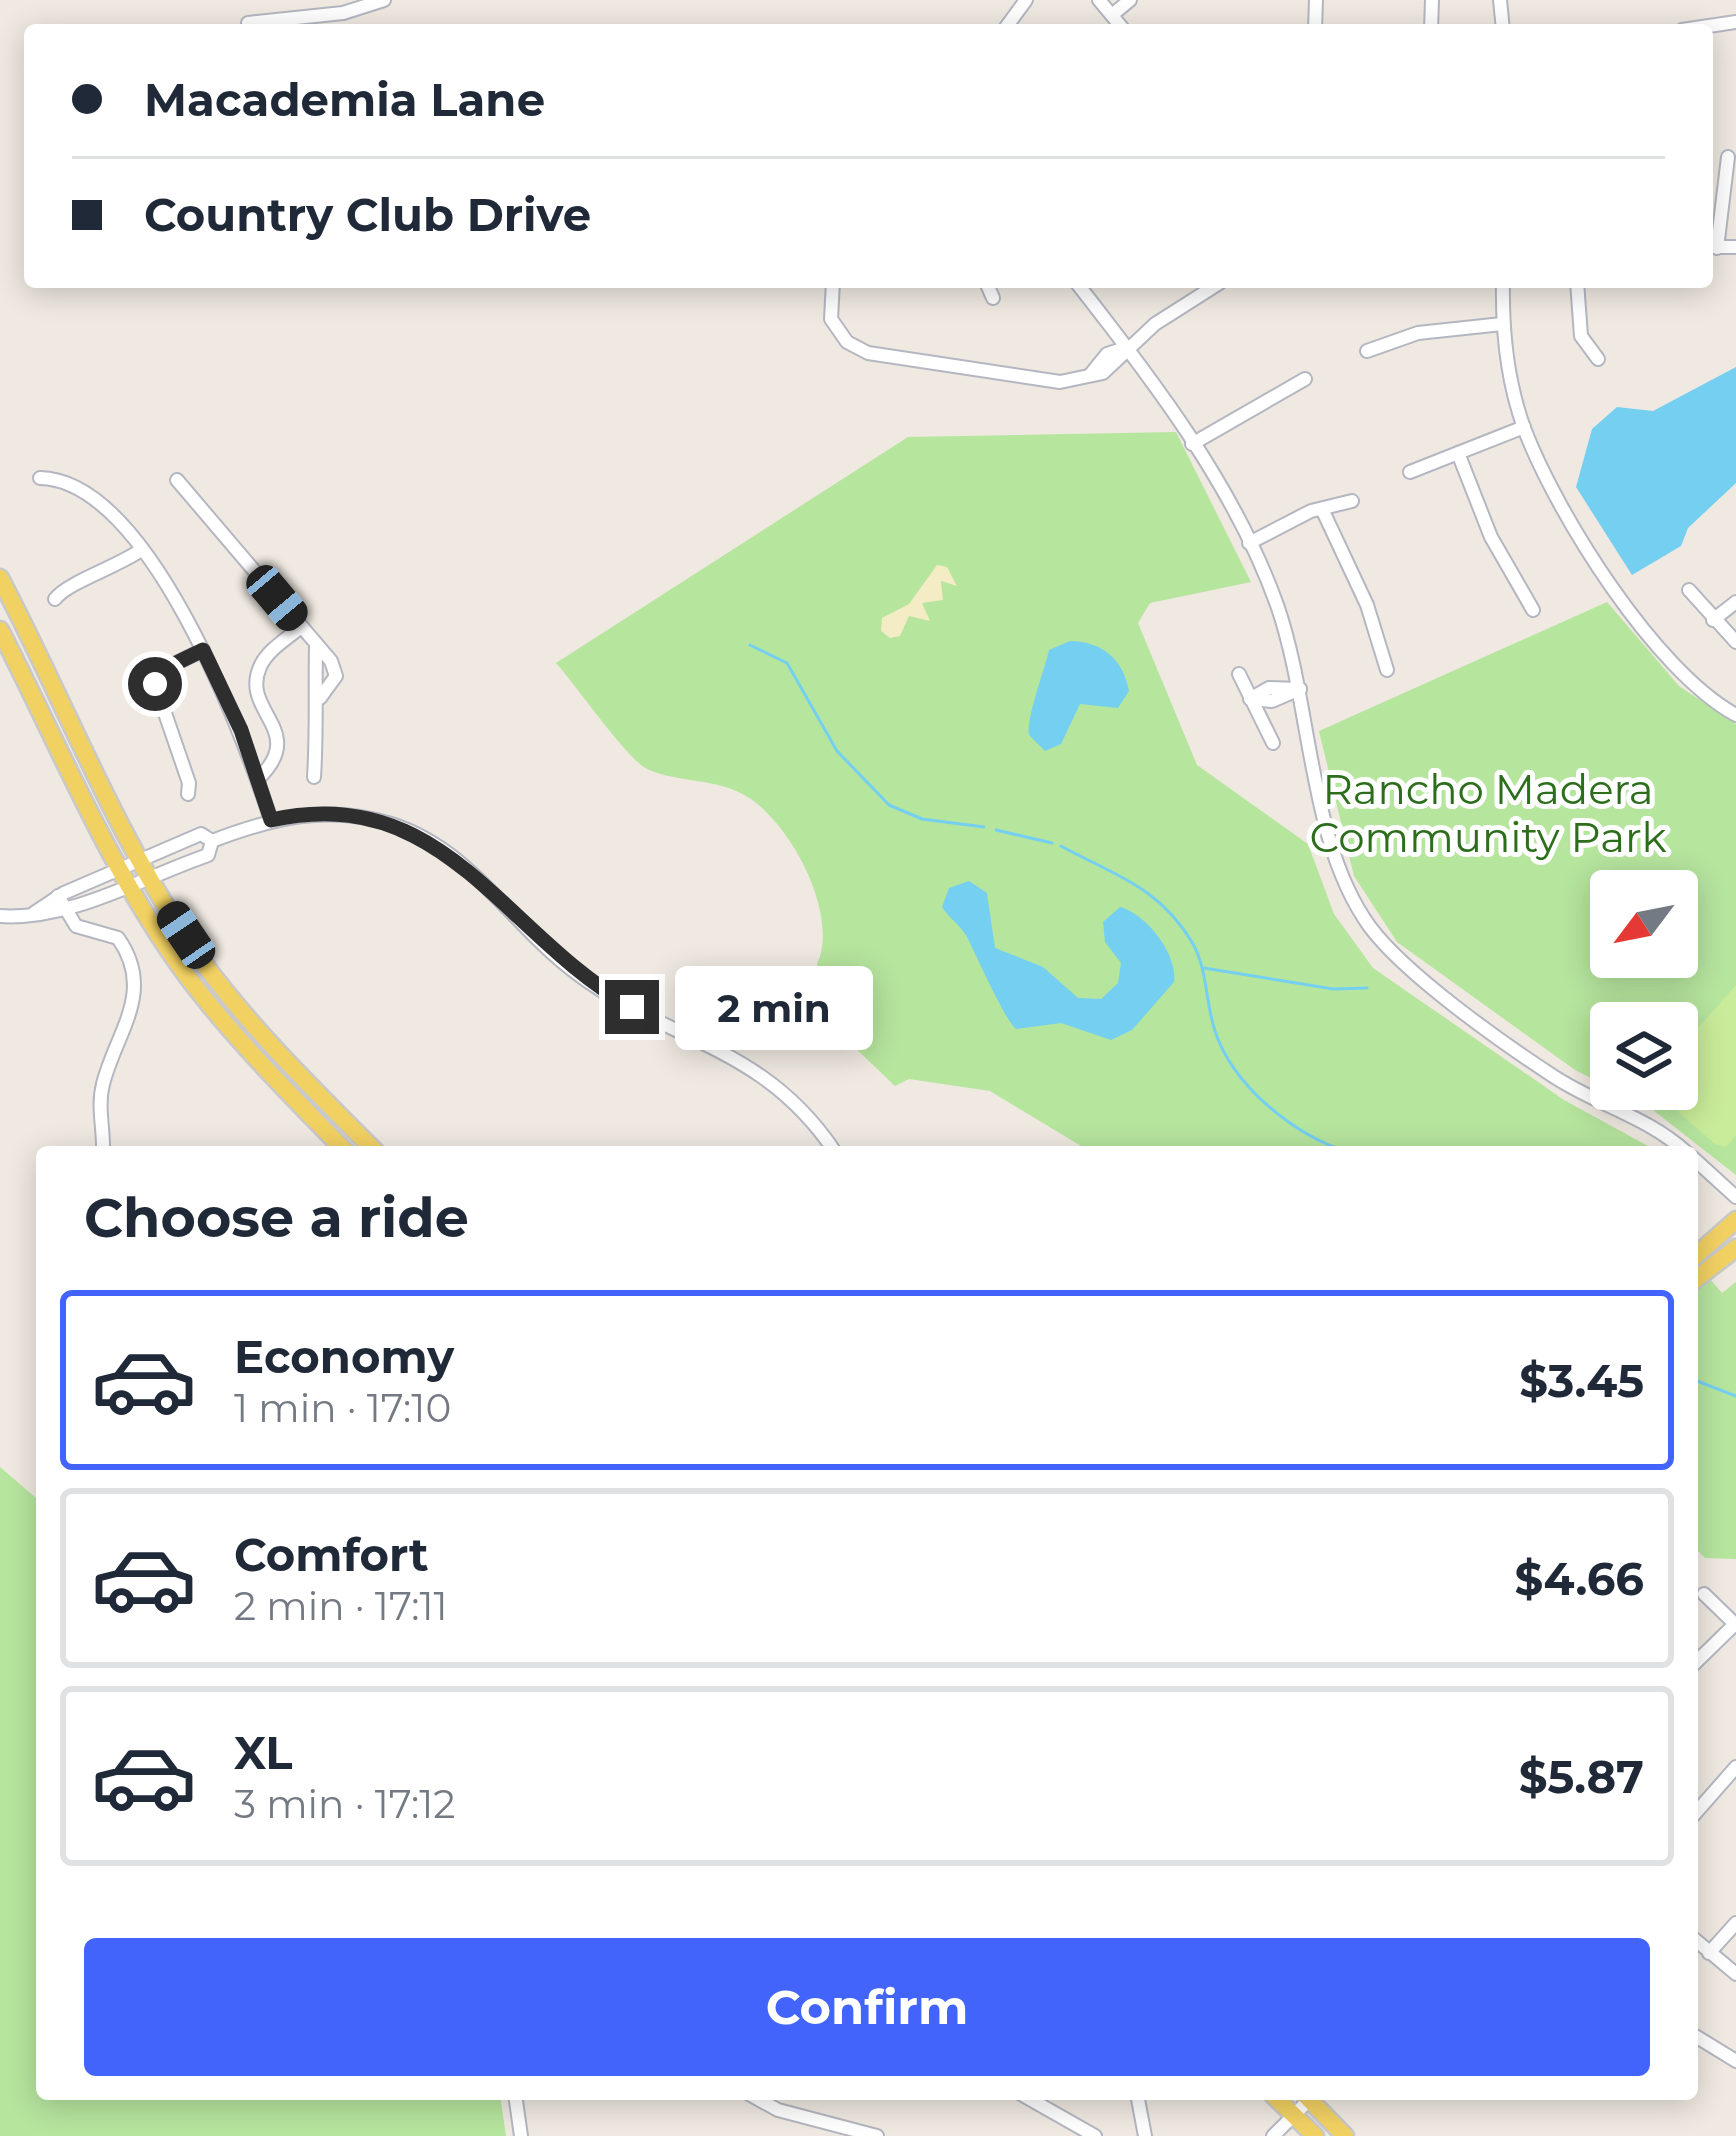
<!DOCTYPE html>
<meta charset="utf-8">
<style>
body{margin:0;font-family:Montserrat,sans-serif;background:#f2f2f3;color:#1f2937;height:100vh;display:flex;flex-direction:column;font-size:45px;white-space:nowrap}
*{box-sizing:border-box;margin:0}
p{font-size:39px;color:#747a83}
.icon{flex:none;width:66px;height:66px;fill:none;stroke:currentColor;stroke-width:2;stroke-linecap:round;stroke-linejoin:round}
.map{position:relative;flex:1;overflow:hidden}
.details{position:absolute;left:36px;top:1146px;width:1662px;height:954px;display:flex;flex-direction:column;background:#fff;border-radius:12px;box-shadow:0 6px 30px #0003}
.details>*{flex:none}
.guide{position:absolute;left:24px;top:24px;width:1689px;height:264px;border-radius:12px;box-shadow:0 6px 30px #0003;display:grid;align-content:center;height:264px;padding:0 48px;background:#fff}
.needle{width:78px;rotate:238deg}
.buttons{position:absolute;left:1590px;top:870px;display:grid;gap:24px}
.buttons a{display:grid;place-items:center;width:108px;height:108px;border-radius:12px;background:#fff;box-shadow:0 6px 30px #0003;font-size:60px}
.end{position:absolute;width:54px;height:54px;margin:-27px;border:15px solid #2e2e2e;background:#fff;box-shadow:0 0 0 6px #fff}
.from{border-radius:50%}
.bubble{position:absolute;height:84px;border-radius:12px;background:#fff;box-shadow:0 6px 30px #0003;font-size:39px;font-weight:700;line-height:84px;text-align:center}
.car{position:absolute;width:36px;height:72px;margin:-36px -18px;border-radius:15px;box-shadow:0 0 9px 3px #0007;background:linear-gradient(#222 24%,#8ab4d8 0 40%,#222 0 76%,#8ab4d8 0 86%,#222 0)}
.guide b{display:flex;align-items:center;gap:42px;height:114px;font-size:45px}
.guide b+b{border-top:3px solid #e0e1e3}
.guide i{width:30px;height:30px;background:#1f2937}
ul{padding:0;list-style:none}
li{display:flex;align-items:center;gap:36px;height:180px;margin:0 24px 18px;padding:0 24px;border:6px solid #e0e1e3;border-radius:12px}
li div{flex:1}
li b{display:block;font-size:45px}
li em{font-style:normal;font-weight:700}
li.active{border-color:#4264fb}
li>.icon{width:108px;height:108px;stroke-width:1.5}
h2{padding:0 48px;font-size:54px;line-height:144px}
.action{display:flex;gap:24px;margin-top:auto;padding:24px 48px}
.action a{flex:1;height:138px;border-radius:12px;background:#4264fb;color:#fff;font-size:48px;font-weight:700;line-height:138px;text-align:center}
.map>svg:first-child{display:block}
.green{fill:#b6e59e;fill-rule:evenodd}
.sand{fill:#f3ecc5}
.pitch{fill:#c9ec9a}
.water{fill:#75cff0}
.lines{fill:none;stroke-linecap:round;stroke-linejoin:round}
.stream{stroke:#75cff0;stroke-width:3}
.minor-casing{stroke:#b4b7c1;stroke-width:16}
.major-casing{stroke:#c9c9c9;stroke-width:21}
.minor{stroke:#fff;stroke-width:12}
.major{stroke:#f2d163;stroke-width:16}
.route{stroke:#2e2e2e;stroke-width:15}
.labels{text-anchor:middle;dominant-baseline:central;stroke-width:10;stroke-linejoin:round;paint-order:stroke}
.park-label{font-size:42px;fill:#2c6e1b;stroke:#fff}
</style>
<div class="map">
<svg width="1736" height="2136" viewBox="0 0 1736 2136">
<rect width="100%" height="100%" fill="#efe9e1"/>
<g class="green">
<path d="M1176,432L1251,582L1150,603L1138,623L1197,765L1308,844L1334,914L1373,968L1564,1100L1659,1152H1091L990,1091L909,1079L895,1086L850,1043L817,964C840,916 791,822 746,796C717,778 678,783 647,769C626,758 576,685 556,663L908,437Z"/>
<path d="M1607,602L1679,686L1736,724V1175L1649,1107L1612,1089H1677V1023H1611V1088L1575,1070L1397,942L1354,876L1319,731ZM1611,891H1677V957H1611Z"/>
<path d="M1692,1258L1722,1293L1736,1282V1559L1705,1558L1692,1545Z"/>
<path d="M0,1467L42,1503V2094H500L506,2136H0Z"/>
</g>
<path class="sand" d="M937,565L947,567L957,586L941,581L943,600L922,603L930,621L909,616L900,636L890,638L881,631L882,618L909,604Z"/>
<path class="pitch" d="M1736,985V1135L1726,1147L1715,1144L1652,1089H1677V1052Z"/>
<g class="water">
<path d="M1736,367V483L1688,528L1681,546L1632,575L1576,487L1592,429L1617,407L1653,411Z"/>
<path d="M1070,641C1103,642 1123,659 1129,691L1118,708L1080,704L1061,744L1045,751L1029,735C1026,718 1044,672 1049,650Z"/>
<path d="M969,881L987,893L995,948L1043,967L1078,998L1101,999L1118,983L1121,963L1105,942L1103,922L1120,907C1146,914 1178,954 1174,982L1132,1030L1111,1040L1061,1023L1016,1029C1005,1020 976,955 967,937C961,926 949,918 942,907L949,888Z"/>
</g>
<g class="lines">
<g class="stream">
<path d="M750,645L787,663L837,751L889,805L922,819L984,827"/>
<path d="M996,830L1052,843"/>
<path d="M1061,846C1114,875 1158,886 1192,942C1208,970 1205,1001 1215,1031C1233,1086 1293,1134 1347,1152"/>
<path d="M1204,968L1333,989L1367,988"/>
<path d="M1692,1379L1736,1396"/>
</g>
<g class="minor-casing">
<g id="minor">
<path d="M1099,0L1124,30"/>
<path d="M1500,0L1503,30"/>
<path d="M1112,15L1130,0"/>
<path d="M248,23L343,13L384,0"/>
<path d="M1004,30L1026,0"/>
<path d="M1315,30L1316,0"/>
<path d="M1431,30L1432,0"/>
<path d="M1682,30L1736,22"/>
<path d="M1707,247H1736"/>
<path d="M1717,248L1728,157"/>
<path d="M833,282L831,319L847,342L868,353L1060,382L1103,373L1155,324L1221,282"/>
<path d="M986,282L993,298"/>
<path d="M1076,282C1153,380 1235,487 1277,605C1312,705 1308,842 1370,927C1406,975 1501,1042 1553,1076C1597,1105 1646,1116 1686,1152"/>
<path d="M1503,282C1502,332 1507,381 1524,428C1557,515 1655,671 1736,715"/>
<path d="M1577,282L1581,336L1598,359"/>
<path d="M1367,351L1418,333L1502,324"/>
<path d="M1090,375L1107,354L1125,348"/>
<path d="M1192,444L1305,379"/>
<path d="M1458,453L1491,537L1533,610"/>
<path d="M1410,472L1524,427"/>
<path d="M40,478C149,480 242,733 271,820"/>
<path d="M177,480L331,661L336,676L320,698"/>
<path d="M1322,509L1367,605L1387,670"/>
<path d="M1249,543L1311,511L1352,501"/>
<path d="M1689,590L1736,642"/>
<path d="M55,599C68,582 117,567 141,550"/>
<path d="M1713,620L1736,602"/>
<path d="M1239,674L1273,743"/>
<path d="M1250,699L1269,688L1300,689"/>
<path d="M1251,699L1272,701L1300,689"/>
<path d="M314,777C317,731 315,689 316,646"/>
<path d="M258,779C309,730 240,712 260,667C267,650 288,638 301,627"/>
<path d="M188,794L189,783L155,684L164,669L203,650"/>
<path d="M212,841C272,818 327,804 391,824C471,849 511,924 575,972C668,1043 762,1043 835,1152"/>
<path d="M58,896L76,926L118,938C156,992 116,1032 103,1084C97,1107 104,1129 103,1152"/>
<path d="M34,913L64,893L201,834L212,841"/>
<path d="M0,916C69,921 142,878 208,855L212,841"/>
<path d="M1692,1157L1736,1197"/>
<path d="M1704,1594L1736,1625"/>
<path d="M1692,1666L1735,1624"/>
<path d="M1692,1817L1736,1767"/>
<path d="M1692,1937L1736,1974"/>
<path d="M1709,1953L1736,1923"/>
<path d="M1692,2034L1736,2061"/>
<path d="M515,2094L521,2136"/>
<path d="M749,2094L778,2110L877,2136"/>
<path d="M1021,2094L1095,2136"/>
<path d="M1137,2094L1145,2136"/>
<path d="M1273,2136L1309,2100"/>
</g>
</g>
<g class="major-casing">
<g id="major">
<path d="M0,578C66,704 119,845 202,961C253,1031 315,1091 376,1152"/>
<path d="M0,630C59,745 110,872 187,976C235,1040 291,1095 346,1152"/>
<path d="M1692,1259L1736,1220"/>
<path d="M1692,1282L1736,1248"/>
<path d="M1272,2094L1315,2136"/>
<path d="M1304,2094L1345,2136"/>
</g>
</g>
<use href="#minor" class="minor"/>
<use href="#major" class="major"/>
</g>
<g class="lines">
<path class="route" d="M155,684L164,669L203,650L241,730L271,820C444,781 503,935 632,1007"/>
</g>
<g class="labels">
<g class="park-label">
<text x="1488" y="789">Rancho Madera<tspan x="1488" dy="48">Community Park</tspan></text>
</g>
</g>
</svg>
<div class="buttons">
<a><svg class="needle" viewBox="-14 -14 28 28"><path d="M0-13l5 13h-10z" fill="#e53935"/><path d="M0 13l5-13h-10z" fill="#747a83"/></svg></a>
<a><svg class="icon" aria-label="layers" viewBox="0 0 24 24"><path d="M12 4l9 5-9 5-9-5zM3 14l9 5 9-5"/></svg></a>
</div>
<i class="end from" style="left:155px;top:684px"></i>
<i class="end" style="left:632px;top:1007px"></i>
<div class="bubble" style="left:675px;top:966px;width:198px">2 min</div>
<i class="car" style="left:277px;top:598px;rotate:140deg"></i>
<i class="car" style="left:186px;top:935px;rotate:326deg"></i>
<div class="guide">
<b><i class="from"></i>Macademia Lane</b>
<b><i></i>Country Club Drive</b>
</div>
<section class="details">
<h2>Choose a ride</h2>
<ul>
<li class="active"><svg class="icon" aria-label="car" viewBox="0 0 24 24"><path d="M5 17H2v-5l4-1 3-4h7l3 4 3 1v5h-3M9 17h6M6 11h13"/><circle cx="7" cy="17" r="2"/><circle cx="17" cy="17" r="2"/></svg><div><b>Economy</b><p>1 min · 17:10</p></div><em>$3.45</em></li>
<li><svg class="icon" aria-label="car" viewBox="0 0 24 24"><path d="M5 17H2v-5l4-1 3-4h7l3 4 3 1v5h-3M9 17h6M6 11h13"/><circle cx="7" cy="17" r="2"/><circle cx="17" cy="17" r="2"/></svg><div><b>Comfort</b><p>2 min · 17:11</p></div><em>$4.66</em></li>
<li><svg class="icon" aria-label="car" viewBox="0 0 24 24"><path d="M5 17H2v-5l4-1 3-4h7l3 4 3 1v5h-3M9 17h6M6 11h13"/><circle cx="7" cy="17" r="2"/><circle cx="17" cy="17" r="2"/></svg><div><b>XL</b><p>3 min · 17:12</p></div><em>$5.87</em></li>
</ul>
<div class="action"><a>Confirm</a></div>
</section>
</div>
